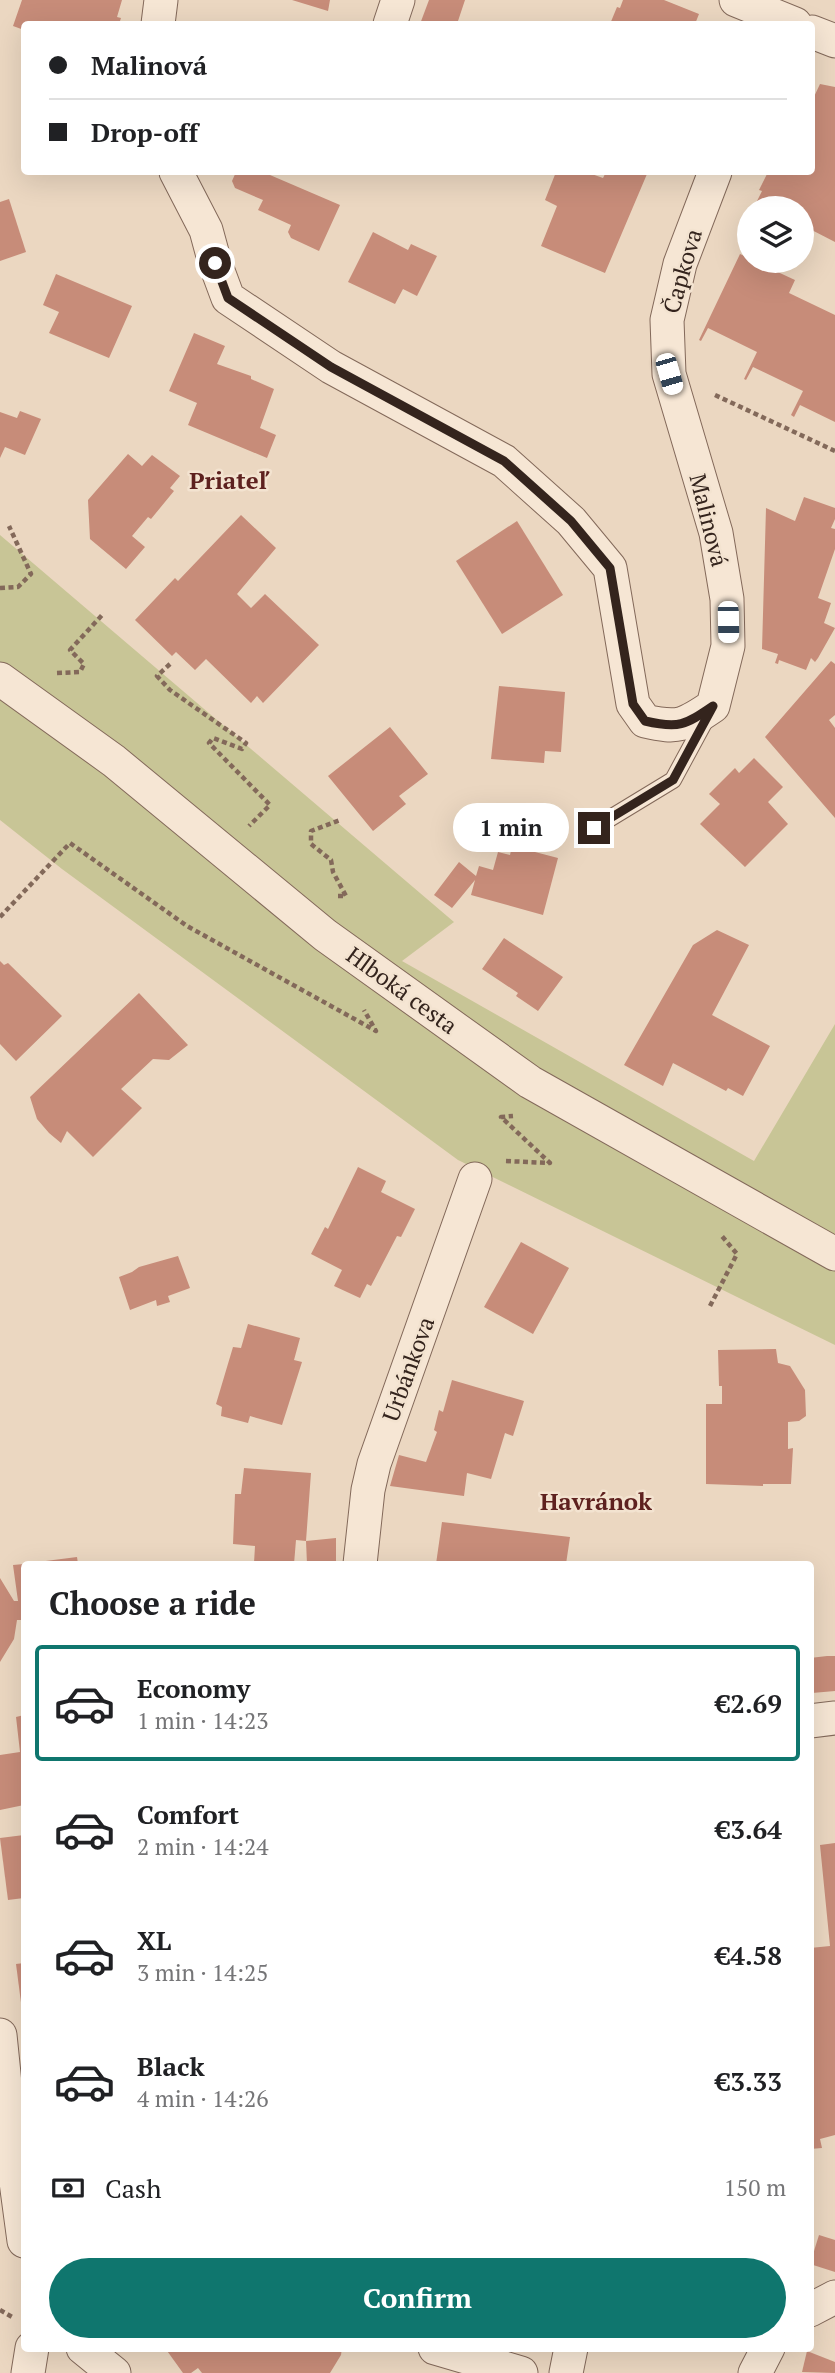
<!DOCTYPE html>
<meta charset="utf-8">
<style>
body{margin:0;font-family:"PT Serif",serif;background:#f6f6f6;color:#202124;height:100vh;display:flex;flex-direction:column;font-size:26px;white-space:nowrap}
*{box-sizing:border-box;margin:0}
p{font-size:23px;color:#757577}
.icon{flex:none;width:38px;height:38px;fill:none;stroke:currentColor;stroke-width:2;stroke-linecap:round;stroke-linejoin:round}
.map{position:relative;flex:1;overflow:hidden}
.sheet{position:absolute;left:21px;top:1561px;width:793px;height:791px;display:flex;flex-direction:column;background:#fff;border-radius:7px;box-shadow:0 7px 28px #0002}
.sheet>*{flex:none}
.guide{position:absolute;left:21px;top:21px;width:794px;height:154px;border-radius:7px;box-shadow:0 7px 28px #0002;display:grid;align-content:center;height:154px;padding:0 28px;background:#fff}
.fabs{position:absolute;left:737px;top:196px;display:grid;gap:14px}
.fabs a{display:grid;place-items:center;width:77px;height:77px;border-radius:50%;background:#fff;box-shadow:0 7px 28px #0002;font-size:35px}
.end{position:absolute;width:32px;height:32px;margin:-16px;border:9px solid #34241d;background:#fff;box-shadow:0 0 0 4px #fff}
.from{border-radius:50%}
.bubble{position:absolute;height:49px;border-radius:24px;background:#fff;box-shadow:0 7px 28px #0002;font-size:23px;font-weight:700;line-height:49px;text-align:center}
.car{position:absolute;width:21px;height:42px;margin:-21px -10px;border-radius:9px;box-shadow:0 0 5px 2px #0007;background:linear-gradient(#fff 24%,#345 0 40%,#fff 0 76%,#345 0 86%,#fff 0)}
.guide b{display:flex;align-items:center;gap:24px;height:66px;font-size:26px}
.guide b+b{border-top:2px solid #e0e0e0}
.guide i{width:18px;height:18px;background:#202124}
ul{padding:0;list-style:none}
li{display:flex;align-items:center;gap:21px;height:116px;margin:0 14px 10px;padding:0 14px;border:4px solid transparent;border-radius:7px}
li div{flex:1}
li b{display:block;font-size:26px}
li em{font-style:normal;font-weight:700}
li.on{border-color:#0f766e}
li>.icon{width:63px;height:63px;stroke-width:1.5}
h2{padding:0 28px;font-size:32px;line-height:84px}
.pay{display:flex;align-items:center;gap:18px;height:77px;padding:0 28px;font-size:26px}
.pay p{margin-inline-start:auto}
.action{display:flex;gap:14px;margin-top:auto;padding:14px 28px}
.action a{flex:1;height:80px;border-radius:42px;background:#0f766e;color:#fff;font-size:28px;font-weight:700;line-height:80px;text-align:center}
.map>svg:first-child{display:block}
.green{fill:#c8c596}
.building{fill:#c78c79}
.lines{fill:none;stroke-linecap:round;stroke-linejoin:round}
.lane-casing{stroke:#83695a;stroke-width:18}
.street-casing{stroke:#83695a;stroke-width:35}
.path{stroke:#83695a;stroke-width:4.5;stroke-dasharray:5 3.5;stroke-linecap:butt}
.lane{stroke:#f6e6d4;stroke-width:16}
.street{stroke:#f6e6d4;stroke-width:33}
.route{stroke:#34241d;stroke-width:9}
.labels{text-anchor:middle;dominant-baseline:central;stroke-width:5;stroke-linejoin:round;paint-order:stroke}
.street-label{font-size:23px;fill:#34241d;stroke:#f3e3d0}
.neighbourhood-label{font-size:24px;font-weight:bold;fill:#5e211f;stroke:#f3e3d0}
</style>
<div class="map">
<svg width="835" height="2373" viewBox="0 0 835 2373">
<rect width="100%" height="100%" fill="#ebd7c1"/>
<path class="green" d="M0,535L454,922L402,961L754,1161L835,1024V1345L458,1160L62,869L0,820Z"/>
<g class="building">
<path d="M22,0H122L117,17L121,18L119,24H24V30L13,26Z"/>
<path d="M292,0H330L328,11Z"/>
<path d="M429,0H465L457,24H420Z"/>
<path d="M623,0H664L699,14L695,24H610L617,7L620,8Z"/>
<path d="M820,84L835,87V242L802,225V208H767L756,203L762,191L759,190L768,172H812V101Z"/>
<path d="M236,172H263L340,205L319,251L291,238L288,232L291,225L258,210L263,200L235,188L232,181Z"/>
<path d="M556,172H586L603,178L606,172H641L647,174L605,273L541,246L557,206L545,200Z"/>
<path d="M9,199L26,252L0,261V202Z"/>
<path d="M373,232L408,250L411,244L437,256L417,296L403,289L395,304L348,282Z"/>
<path d="M740,254L749,258V261H754L795,280L789,293L835,315V422L800,405L794,417L791,415L803,391L753,367L746,380L744,379L757,352L708,328L701,341L699,340Z"/>
<path d="M56,274L132,306L109,358L49,333L59,312L43,305Z"/>
<path d="M194,333L225,346L217,364L251,376V379L274,389L260,428L276,435L267,458L188,425L197,403L169,391Z"/>
<path d="M20,411L41,419L25,455L5,447L0,458V412L17,418Z"/>
<path d="M128,454L142,466L152,455L180,476L170,488L174,491L151,519L148,517L132,536L145,547L126,569L90,539L88,500Z"/>
<path d="M804,497L835,508V519L831,528L835,529V549L818,598L831,603L824,623L835,628L818,658L815,662L811,658L806,670L779,660L778,664L775,663L778,654L762,649L766,508L795,521Z"/>
<path d="M241,515L276,548L237,594L251,608L265,594L319,645L263,703L257,696L251,703L206,659L195,670L176,652L172,656L135,620L175,578L178,581Z"/>
<path d="M517,521L563,595L502,634L456,561Z"/>
<path d="M831,661L835,664V715L829,720L835,728V818L765,737Z"/>
<path d="M499,686L565,692L561,752L545,751L544,763L491,759Z"/>
<path d="M390,727L428,774L399,796L406,804L373,831L328,776Z"/>
<path d="M754,758L783,787L768,802L788,824L745,867L700,824L720,804L709,794L735,768L739,773Z"/>
<path d="M512,846L558,858L543,915L471,895L475,880L452,908L434,895L459,862L476,876L479,866L493,870L498,852L510,855Z"/>
<path d="M717,930L749,945L712,1015L770,1046L743,1096L728,1088L726,1091L673,1063L663,1086L624,1065L693,945Z"/>
<path d="M504,938L563,977L538,1011L516,996L518,993L482,969Z"/>
<path d="M0,961L4,965L8,963L62,1016L16,1061L0,1044Z"/>
<path d="M139,993L188,1045L169,1060L153,1059L121,1089L142,1108L93,1157L67,1131L61,1143L49,1133L37,1119L30,1097Z"/>
<path d="M358,1167L386,1181L381,1192L415,1209L401,1237L397,1236L371,1286L367,1284L360,1298L334,1286L342,1270L311,1254L325,1227L328,1229Z"/>
<path d="M521,1242L569,1268L533,1334L484,1307Z"/>
<path d="M178,1256L190,1288L168,1296L170,1302L157,1306L156,1300L130,1310L119,1277L132,1272L139,1267Z"/>
<path d="M248,1324L300,1338L294,1360L302,1362L282,1425L250,1416L248,1423L221,1416L222,1407L216,1404L233,1347L241,1348Z"/>
<path d="M776,1349L778,1363L790,1366L805,1390L806,1416L799,1421L788,1422V1449L793,1448L791,1484H763V1486L706,1484V1404H722V1386H719L718,1350Z"/>
<path d="M452,1380L524,1401L513,1436L505,1433L491,1479L467,1473L464,1496L390,1486L399,1455L426,1462L437,1432L434,1430L439,1410L443,1412Z"/>
<path d="M244,1468L311,1473L306,1541L296,1540L294,1564L254,1563L255,1546L233,1544L235,1494H241Z"/>
<path d="M442,1522L570,1537L566,1564H436Z"/>
<path d="M336,1538V1564H307L306,1541Z"/>
<path d="M77,1557L78,1564H31L30,1563Z"/>
<path d="M24,1564V1637L21,1620H17L14,1639L0,1662V1578L14,1601H18L13,1565Z"/>
<path d="M827,1656H835V1691L812,1693L810,1658Z"/>
<path d="M24,1715V1805L0,1810V1755L20,1752L16,1717Z"/>
<path d="M24,1835V1898L8,1900L0,1838Z"/>
<path d="M835,1843V2135L820,2139L822,2148L810,2149V1948L830,1946L820,1845Z"/>
<path d="M24,1963V2018H23L16,1964Z"/>
<path d="M819,2235L835,2240V2272L810,2264Z"/>
<path d="M165,2348H342L341,2355L330,2373H202L198,2368L191,2373H183Z"/>
<path d="M807,2351L835,2362V2373L802,2372Z"/>
</g>
<g class="lines">
<g class="lane-casing">
<path id="lane" d="M594,828L673,780L706,719"/>
</g>
<g class="street-casing">
<g id="street">
<path d="M736,0L795,24"/>
<path d="M158,24L161,0"/>
<path d="M390,24L398,0"/>
<path d="M812,32L835,41"/>
<path d="M176,172L206,230L215,263L228,298L331,367L504,461L571,521L610,568L633,704L645,721C679,729 685,725 713,706L728,646L727,599L716,533L669,374L667,320L680,264L715,172"/>
<path d="M0,679L114,761L325,935L530,1082L835,1254"/>
<path d="M360,1564L368,1490L374,1464L475,1179"/>
<path d="M810,1721L835,1718"/>
<path d="M0,2035L12,2152L24,2241"/>
<path d="M810,2310L835,2297"/>
<path d="M83,2348L114,2373"/>
<path d="M435,2348L521,2373"/>
<path d="M28,2373L32,2348"/>
<path d="M566,2373L571,2348"/>
<path d="M755,2373L768,2348"/>
</g>
</g>
<g class="path">
<path d="M563,24H565"/>
<path d="M715,395L835,451"/>
<path d="M0,588L18,587L31,574L9,526"/>
<path d="M170,664L157,676L170,690L246,743L242,749L213,738L209,743L270,805L249,826"/>
<path d="M57,673L80,672L84,664L70,650L104,613"/>
<path d="M338,896H346L333,872L331,860L311,844V831L340,820"/>
<path d="M0,917L70,843L187,926L376,1031L364,1010"/>
<path d="M506,1161L550,1163L501,1117L513,1116"/>
<path d="M710,1306L737,1254L721,1235"/>
<path d="M0,2310L14,2318"/>
</g>
<use href="#lane" class="lane"/>
<use href="#street" class="street"/>
</g>
<g class="lines">
<path class="route" d="M215,263L228,298L331,367L504,461L571,521L610,568L633,704L645,721C679,729 685,725 713,706L673,780L594,828"/>
</g>
<g class="labels">
<g class="street-label">
<text transform="translate(682 271) rotate(-74)">Čapkova</text>
<text transform="translate(709 520) rotate(76)">Malinová</text>
<text transform="translate(402 990) rotate(36)">Hlboká cesta</text>
<text transform="translate(408 1369) rotate(-70)">Urbánkova</text>
</g>
<g class="neighbourhood-label">
<text x="228" y="480">Priateľ</text>
<text x="596" y="1501">Havránok</text>
</g>
</g>
</svg>
<div class="fabs">
<a><svg class="icon" aria-label="layers" viewBox="0 0 24 24"><path d="M12 4l9 5-9 5-9-5zM3 14l9 5 9-5"/></svg></a>
</div>
<i class="end from" style="left:215px;top:263px"></i>
<i class="end" style="left:594px;top:828px"></i>
<div class="bubble" style="left:453px;top:803px;width:116px">1 min</div>
<i class="car" style="left:669px;top:374px;rotate:164deg"></i>
<i class="car" style="left:728px;top:622px;rotate:179deg"></i>
<div class="guide">
<b><i class="from"></i>Malinová</b>
<b><i></i>Drop-off</b>
</div>
<section class="sheet">
<h2>Choose a ride</h2>
<ul>
<li class="on"><svg class="icon" aria-label="car" viewBox="0 0 24 24"><path d="M5 17H2v-5l4-1 3-4h7l3 4 3 1v5h-3M9 17h6M6 11h13"/><circle cx="7" cy="17" r="2"/><circle cx="17" cy="17" r="2"/></svg><div><b>Economy</b><p>1 min · 14:23</p></div><em>€2.69</em></li>
<li><svg class="icon" aria-label="car" viewBox="0 0 24 24"><path d="M5 17H2v-5l4-1 3-4h7l3 4 3 1v5h-3M9 17h6M6 11h13"/><circle cx="7" cy="17" r="2"/><circle cx="17" cy="17" r="2"/></svg><div><b>Comfort</b><p>2 min · 14:24</p></div><em>€3.64</em></li>
<li><svg class="icon" aria-label="car" viewBox="0 0 24 24"><path d="M5 17H2v-5l4-1 3-4h7l3 4 3 1v5h-3M9 17h6M6 11h13"/><circle cx="7" cy="17" r="2"/><circle cx="17" cy="17" r="2"/></svg><div><b>XL</b><p>3 min · 14:25</p></div><em>€4.58</em></li>
<li><svg class="icon" aria-label="car" viewBox="0 0 24 24"><path d="M5 17H2v-5l4-1 3-4h7l3 4 3 1v5h-3M9 17h6M6 11h13"/><circle cx="7" cy="17" r="2"/><circle cx="17" cy="17" r="2"/></svg><div><b>Black</b><p>4 min · 14:26</p></div><em>€3.33</em></li>
</ul>
<div class="pay"><svg class="icon" aria-label="cash" viewBox="0 0 24 24"><path d="M3 7h18v10H3z"/><circle cx="12" cy="12" r="2"/></svg>Cash<p>150 m</p></div>
<div class="action"><a>Confirm</a></div>
</section>
</div>
